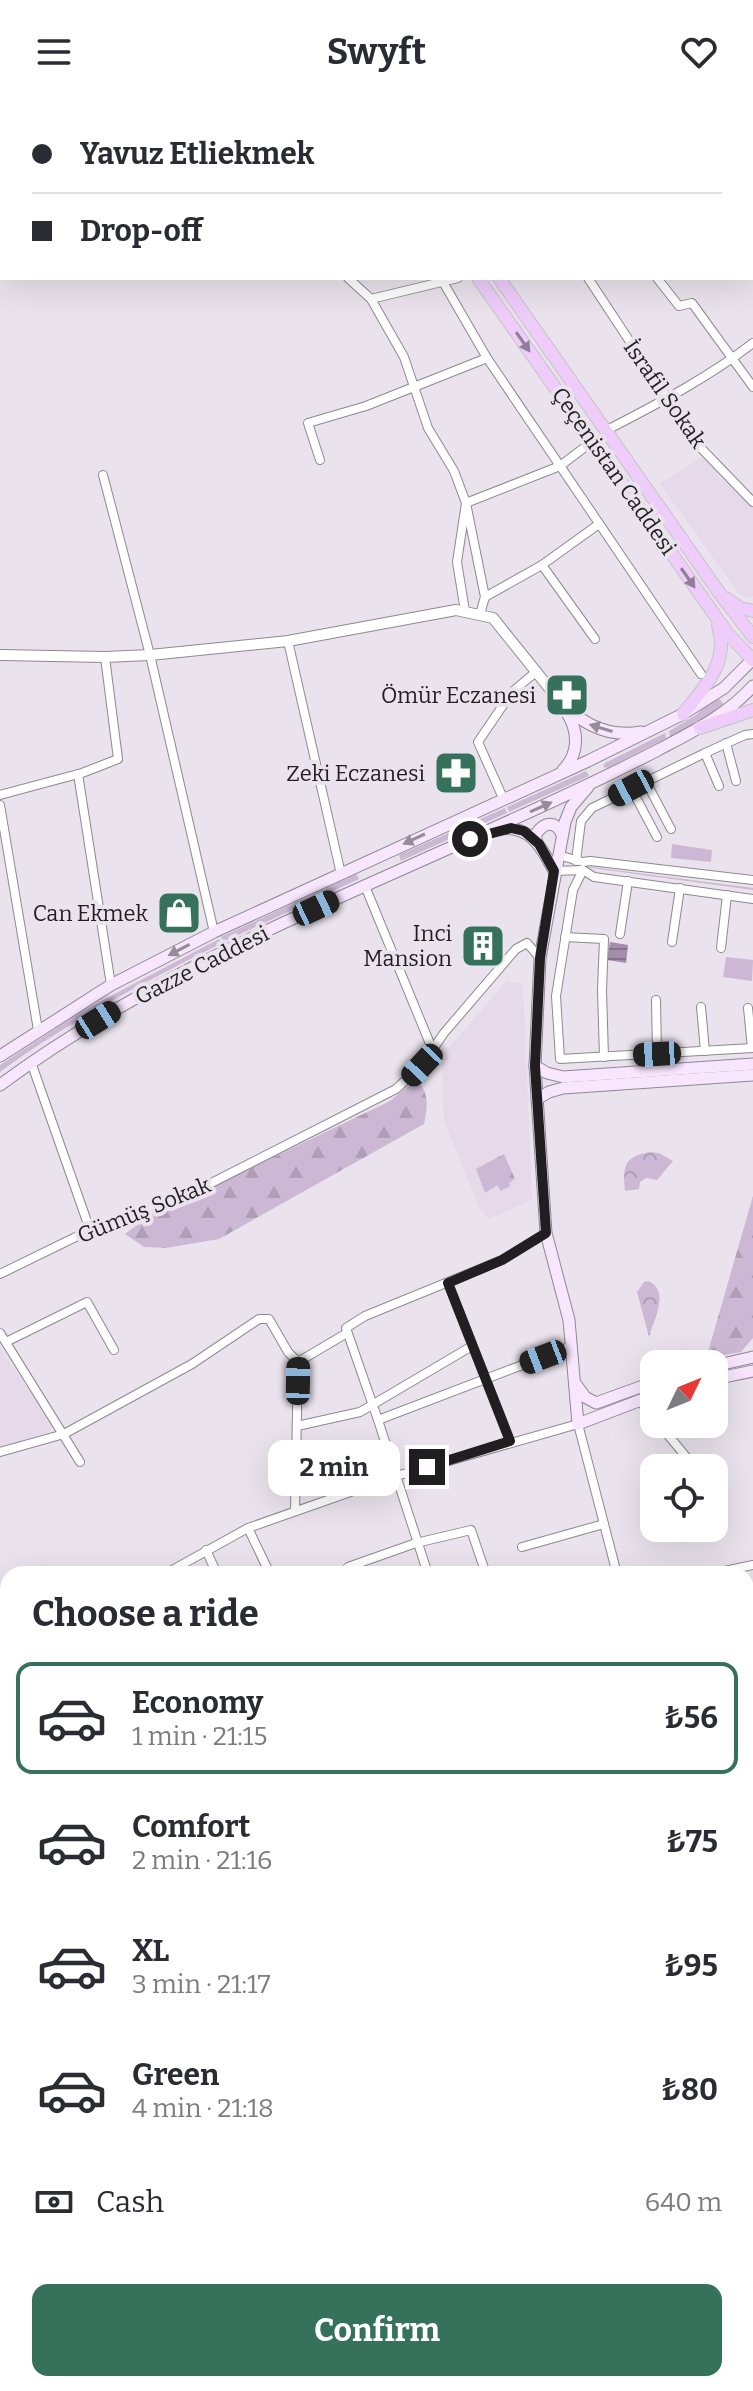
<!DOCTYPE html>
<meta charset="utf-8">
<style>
body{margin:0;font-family:Bitter,serif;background:#f7f7f7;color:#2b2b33;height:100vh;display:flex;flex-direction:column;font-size:30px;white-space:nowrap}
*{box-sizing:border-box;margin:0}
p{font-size:26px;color:#7c7c81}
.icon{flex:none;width:44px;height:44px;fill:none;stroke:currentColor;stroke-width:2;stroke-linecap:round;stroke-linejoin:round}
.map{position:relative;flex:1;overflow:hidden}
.panel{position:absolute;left:0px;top:1462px;width:754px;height:826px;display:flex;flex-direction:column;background:#fff;border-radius:24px 24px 0 0;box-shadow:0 8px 32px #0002}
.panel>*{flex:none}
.guide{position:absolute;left:0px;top:0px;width:754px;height:176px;box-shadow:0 8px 32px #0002;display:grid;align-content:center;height:176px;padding:0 32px;background:#fff}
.needle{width:52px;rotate:47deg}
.fabs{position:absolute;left:640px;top:1246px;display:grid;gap:16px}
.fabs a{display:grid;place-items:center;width:88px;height:88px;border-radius:16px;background:#fff;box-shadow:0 8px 32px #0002;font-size:40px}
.end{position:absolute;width:36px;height:36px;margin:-18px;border:10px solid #211e22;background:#fff;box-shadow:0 0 0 4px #fff}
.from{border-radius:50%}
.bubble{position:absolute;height:56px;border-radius:16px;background:#fff;box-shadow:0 8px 32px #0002;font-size:26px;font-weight:700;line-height:56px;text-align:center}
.car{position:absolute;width:24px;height:48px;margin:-24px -12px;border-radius:10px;box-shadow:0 0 6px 2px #0007;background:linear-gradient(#222 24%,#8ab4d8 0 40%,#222 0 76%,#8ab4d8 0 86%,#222 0)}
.guide b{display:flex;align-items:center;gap:28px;height:76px;font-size:30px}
.guide b+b{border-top:2px solid #e1e1e2}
.guide i{width:20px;height:20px;background:#2b2b33}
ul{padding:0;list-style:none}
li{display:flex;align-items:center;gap:24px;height:112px;margin:0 16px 12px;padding:0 16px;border:4px solid transparent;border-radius:16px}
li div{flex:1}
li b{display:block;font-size:30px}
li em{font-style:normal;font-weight:700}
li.selected{border-color:#35715b}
li>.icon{width:72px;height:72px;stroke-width:1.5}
h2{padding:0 32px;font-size:36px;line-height:96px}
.pay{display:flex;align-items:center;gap:20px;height:88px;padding:0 32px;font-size:30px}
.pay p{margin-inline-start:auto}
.primary-button{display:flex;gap:16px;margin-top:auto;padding:16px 32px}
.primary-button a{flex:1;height:92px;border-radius:16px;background:#35715b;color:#fff;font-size:32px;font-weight:700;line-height:92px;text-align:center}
header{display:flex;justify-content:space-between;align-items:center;height:104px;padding:0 32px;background:#fff;font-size:36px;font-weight:700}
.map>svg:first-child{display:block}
.built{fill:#e5d9ea}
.green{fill:#ccb8d4}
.forest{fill:url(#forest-firs)}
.cemetery{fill:url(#cemetery-stones)}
.park{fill:url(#park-crowns)}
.water{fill:url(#water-rules)}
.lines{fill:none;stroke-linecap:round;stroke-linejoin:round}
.minor-casing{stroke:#8e8891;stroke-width:10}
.tertiary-casing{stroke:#8e8891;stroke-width:12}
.secondary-casing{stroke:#8e8891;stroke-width:13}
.primary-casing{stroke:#c5c4c6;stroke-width:14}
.minor{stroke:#fff;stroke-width:8}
.tertiary{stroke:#fff;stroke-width:10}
.secondary{stroke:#f7e6fd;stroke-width:11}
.primary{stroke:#efcdfb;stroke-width:12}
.oneway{fill:#927e99}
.oneway2{fill:#978c9a}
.route{stroke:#211e22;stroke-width:10}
.labels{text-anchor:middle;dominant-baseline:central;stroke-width:8;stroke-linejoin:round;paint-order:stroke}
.street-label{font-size:22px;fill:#211e22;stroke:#eae3ed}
.poi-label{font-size:22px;fill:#211e22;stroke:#eae3ed;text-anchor:end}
</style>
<header><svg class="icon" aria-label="menu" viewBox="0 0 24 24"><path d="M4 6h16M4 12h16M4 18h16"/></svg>Swyft<svg class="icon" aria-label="heart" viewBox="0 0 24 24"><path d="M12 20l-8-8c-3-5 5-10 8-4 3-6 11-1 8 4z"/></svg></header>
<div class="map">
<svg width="753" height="2287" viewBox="0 0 753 2287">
<defs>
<pattern id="forest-firs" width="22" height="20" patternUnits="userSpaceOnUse" patternTransform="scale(2)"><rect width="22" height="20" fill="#ccb8d4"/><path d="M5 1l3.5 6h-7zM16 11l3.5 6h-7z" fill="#af9eb6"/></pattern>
<pattern id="cemetery-stones" width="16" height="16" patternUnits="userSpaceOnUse" patternTransform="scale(2)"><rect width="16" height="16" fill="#ccb8d4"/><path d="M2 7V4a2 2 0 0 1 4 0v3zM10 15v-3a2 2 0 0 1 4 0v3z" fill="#af9eb6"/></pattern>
<pattern id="park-crowns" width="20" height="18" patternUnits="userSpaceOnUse" patternTransform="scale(2)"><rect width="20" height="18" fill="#ccb8d4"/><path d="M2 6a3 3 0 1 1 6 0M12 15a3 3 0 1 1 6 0" fill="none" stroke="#af9eb6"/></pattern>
<pattern id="water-rules" width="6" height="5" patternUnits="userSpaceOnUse" patternTransform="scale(2)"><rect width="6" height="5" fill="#a48cac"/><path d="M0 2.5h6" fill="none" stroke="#85728c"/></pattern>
</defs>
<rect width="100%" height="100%" fill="#eae3ed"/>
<g class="built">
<path d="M703,352L720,373L753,403V492L748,494L740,491L660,380Z"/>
<path d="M507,877L523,880L532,1096L489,1115L479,1104L444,1017L442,961L446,947Z"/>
<path d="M0,1244L52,1320L50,1328L0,1343Z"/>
</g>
<g class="green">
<path d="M716,592L728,604L670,633L669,627L696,611Z"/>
<path d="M665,629L666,634L608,664L603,663L605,659Z"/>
<path d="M586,667L589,672L509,708L507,703Z"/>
<path d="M505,704L507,709L401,757L399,751Z"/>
<path d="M672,740L712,746L711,758L671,754Z"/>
<path d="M584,762L753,784V786L584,763Z"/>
<path d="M356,770L359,775L223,838L221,833Z"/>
<path d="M219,835L222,839C145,878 69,917 0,968V961L84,906Z"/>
<path d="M726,853L753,856L752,877L723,873Z"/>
</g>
<g class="forest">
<path d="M417,975C429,990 428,1001 424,1020L219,1135L166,1144L144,1143L125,1130L145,1115L390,997Z"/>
<path d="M504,1050L515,1075L509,1079L510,1082L501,1087L497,1081L485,1089L476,1065Z"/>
<path d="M753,1092V1234L741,1248L713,1253L712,1248H708Z"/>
</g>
<path class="cemetery" d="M750,1758H753V2070L746,2072V1773Z"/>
<g class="park">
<path d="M650,1048L659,1049L673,1057L657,1076L646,1074L640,1078L639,1085L625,1087C623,1062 623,1053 650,1048Z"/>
<path d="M649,1177C670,1188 654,1215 649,1233L637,1188L644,1178Z"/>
<path d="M753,1669V1727L746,1728V1670Z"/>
</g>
<path class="water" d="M610,838L628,841L626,859L607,856Z"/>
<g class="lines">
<g class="minor-casing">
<g id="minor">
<path d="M123,0L124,2"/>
<path d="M251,0L252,2"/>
<path d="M447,0L448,2"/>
<path d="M537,0L539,2"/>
<path d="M624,2L627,0"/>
<path d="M348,174L371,195L404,253L428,324L454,367L466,399L560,362L593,337"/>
<path d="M588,174L698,341L753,398"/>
<path d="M657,174L679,202L692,199L753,283"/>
<path d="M443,178L487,254L701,570"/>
<path d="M371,195L458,174"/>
<path d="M607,326C657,300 708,274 753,239"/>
<path d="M320,356L308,319L366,302L487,254"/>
<path d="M103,371L150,551L214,828"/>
<path d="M542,461L595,535"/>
<path d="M485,493L542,461L599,420"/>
<path d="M465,507L457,458L466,399L485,493L480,510"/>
<path d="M288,537L341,770"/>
<path d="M726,639L736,677"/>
<path d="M705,649L719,682"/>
<path d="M78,670L111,881"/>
<path d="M645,676L671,725"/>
<path d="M631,684L657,733"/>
<path d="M0,691L82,669L118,655L105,553"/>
<path d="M503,694L478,638L512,588L537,567"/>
<path d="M0,701L38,926"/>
<path d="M558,751L583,758L590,757L753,776"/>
<path d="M576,757L581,717L592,704L705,649L745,631L753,630"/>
<path d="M583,766L573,786L556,892L560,955L753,944"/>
<path d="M554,767L583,766L594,773L753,795"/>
<path d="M365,782L433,947"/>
<path d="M620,830L628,777"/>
<path d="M565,833L604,835L602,886L604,953"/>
<path d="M672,838L680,784"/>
<path d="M721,844L727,791"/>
<path d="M656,896L657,950"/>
<path d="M701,903L705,947"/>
<path d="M748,904L752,944"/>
<path d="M31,958L90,1126"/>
<path d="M0,1170L90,1126L176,1097L396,985L422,961L444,929L516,845L527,839L540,854"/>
<path d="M448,1179L510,1337"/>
<path d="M0,1229L80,1358"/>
<path d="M6,1238L87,1198L114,1246"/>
<path d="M640,1297L654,1314"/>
<path d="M378,1316L572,1242"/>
<path d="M659,1320L692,1360"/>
<path d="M297,1322L360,1308L472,1242"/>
<path d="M0,1348L64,1330L192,1260L259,1215H269L288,1248L298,1258L347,1229"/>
<path d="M295,1407L298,1258"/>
<path d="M248,1424L270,1470"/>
<path d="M522,1443L604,1420"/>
<path d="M206,1446L217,1470"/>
<path d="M165,1470L248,1424L396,1372L578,1320L617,1470"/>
<path d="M351,1470L348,1463L416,1439L471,1426L486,1470"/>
<path d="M428,1470L378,1316L346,1224L365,1212L502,1156L546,1129"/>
<path d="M710,1470L753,1461"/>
<path d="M750,1546L753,1558"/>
<path d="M0,1568L8,1576"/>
<path d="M0,1609L8,1606"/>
<path d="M746,2077L753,2074"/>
<path d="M746,2223L753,2178"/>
<path d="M746,2240L753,2237"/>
<path d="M111,2280L114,2287"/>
<path d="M279,2280L282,2287"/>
<path d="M178,2287L195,2280"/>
<path d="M600,2287L629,2280"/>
</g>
</g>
<g class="tertiary-casing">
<g id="tertiary">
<path d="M633,0L635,2"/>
<path d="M80,2L82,0"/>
<path d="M752,81L753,82"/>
<path d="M0,144L2,141"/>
<path d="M0,551L105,553L150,551L288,537L456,506L493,514L558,595"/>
<path d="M746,1655L753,1653"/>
<path d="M0,1727L8,1734"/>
<path d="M0,2104L8,2100"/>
<path d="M455,2280L463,2287"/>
</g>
</g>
<g class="secondary-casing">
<g id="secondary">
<path d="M558,595C580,619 608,634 641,628"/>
<path d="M563,666C579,650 579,628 567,609"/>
<path d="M588,683L571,703L565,718L540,854L535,962L546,1129L569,1216L578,1320L654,1291"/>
<path d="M500,725C531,721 542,744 554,767"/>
<path d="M536,737V730C544,718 555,716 562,730"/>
<path d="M0,952L111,881L214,828L588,657L681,611L724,584L753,555"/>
<path d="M535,962L547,969L563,973L753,960"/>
<path d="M0,981C153,868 332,798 505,719C556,696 608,672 658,646C692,628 727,611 753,582"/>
<path d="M537,995L549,988L563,984L753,971"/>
<path d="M714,1262L753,1253"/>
<path d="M714,1275L753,1267"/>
<path d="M575,1279L585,1293L596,1299L654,1278"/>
<path d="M0,1868L8,1874"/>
<path d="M0,1884L8,1891"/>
<path d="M354,2280L360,2287"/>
<path d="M377,2280L382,2287"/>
</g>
</g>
<g class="primary-casing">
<g id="primary">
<path d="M357,0L358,2"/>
<path d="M377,0L378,2"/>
<path d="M478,174L728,530L753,556"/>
<path d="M499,174L718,487L753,533"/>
<path d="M727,495L740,504L753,507"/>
<path d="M683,610C704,583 730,559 718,522"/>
<path d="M700,624L753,606"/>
</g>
</g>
<use href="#minor" class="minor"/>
<use href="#tertiary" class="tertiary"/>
<use href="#secondary" class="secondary"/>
<use href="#primary" class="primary"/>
</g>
<defs><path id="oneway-solid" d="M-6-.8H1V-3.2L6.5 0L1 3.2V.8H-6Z" transform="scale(2)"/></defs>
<g class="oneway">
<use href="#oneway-solid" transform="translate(523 238) rotate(55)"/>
<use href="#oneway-solid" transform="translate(688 474) rotate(55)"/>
</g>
<g class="oneway2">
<use href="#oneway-solid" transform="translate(601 624) rotate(-163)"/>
<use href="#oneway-solid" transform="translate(541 703) rotate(-24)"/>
<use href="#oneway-solid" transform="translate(414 735) rotate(155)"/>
<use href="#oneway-solid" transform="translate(179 846) rotate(152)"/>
</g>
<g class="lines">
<path class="route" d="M427,1363L510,1337L448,1179L502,1156L546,1129L535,962L540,854L554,767L539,740L524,727L511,724L470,735"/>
</g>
<defs>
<g id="pharmacy-square" transform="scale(2.3)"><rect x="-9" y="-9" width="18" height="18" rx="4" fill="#35715b" stroke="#eae3ed"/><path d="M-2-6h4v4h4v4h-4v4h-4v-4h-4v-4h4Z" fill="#fff"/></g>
<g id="shop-square" transform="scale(2.3)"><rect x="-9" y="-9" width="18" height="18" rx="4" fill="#35715b" stroke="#eae3ed"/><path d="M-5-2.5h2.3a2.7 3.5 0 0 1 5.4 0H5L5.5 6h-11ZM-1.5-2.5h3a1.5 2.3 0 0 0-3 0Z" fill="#fff"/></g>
<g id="building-square" transform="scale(2.3)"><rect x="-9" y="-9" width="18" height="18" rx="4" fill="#35715b" stroke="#eae3ed"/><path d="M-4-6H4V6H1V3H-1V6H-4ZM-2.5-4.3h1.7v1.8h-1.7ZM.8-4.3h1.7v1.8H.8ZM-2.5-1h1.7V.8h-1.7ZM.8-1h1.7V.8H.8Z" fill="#fff"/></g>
</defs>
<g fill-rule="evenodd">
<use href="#pharmacy-square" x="567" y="591"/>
<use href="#pharmacy-square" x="456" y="669"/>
<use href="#shop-square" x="179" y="809"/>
<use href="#building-square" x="483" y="842"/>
</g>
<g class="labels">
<g class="street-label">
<text transform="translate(665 290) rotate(55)">İsrafil Sokak</text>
<text transform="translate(614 367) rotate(55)">Çeçenistan Caddesi</text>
<text transform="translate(202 861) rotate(-27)">Gazze Caddesi</text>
<text transform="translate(144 1106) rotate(-22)">Gümüş Sokak</text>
</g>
<g class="poi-label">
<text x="536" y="591">Ömür Eczanesi</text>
<text x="425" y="669">Zeki Eczanesi</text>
<text x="148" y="809">Can Ekmek</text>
<text x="452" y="829">Inci<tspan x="452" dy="25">Mansion</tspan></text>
</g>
</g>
</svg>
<div class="fabs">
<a><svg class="needle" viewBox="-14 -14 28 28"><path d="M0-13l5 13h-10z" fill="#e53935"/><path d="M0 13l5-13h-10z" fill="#7c7c81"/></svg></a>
<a><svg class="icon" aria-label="locate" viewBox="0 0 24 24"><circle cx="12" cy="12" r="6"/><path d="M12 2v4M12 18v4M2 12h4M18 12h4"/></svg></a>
</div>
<i class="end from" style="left:470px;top:735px"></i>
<i class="end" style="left:427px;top:1363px"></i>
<div class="bubble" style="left:268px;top:1336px;width:132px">2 min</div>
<i class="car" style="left:631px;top:684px;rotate:242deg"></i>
<i class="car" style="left:316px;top:804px;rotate:65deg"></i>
<i class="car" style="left:98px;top:916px;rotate:58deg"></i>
<i class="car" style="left:657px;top:950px;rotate:267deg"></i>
<i class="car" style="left:422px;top:961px;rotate:223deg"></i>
<i class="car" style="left:543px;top:1253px;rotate:249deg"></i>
<i class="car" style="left:298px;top:1277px;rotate:1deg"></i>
<div class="guide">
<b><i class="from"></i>Yavuz Etliekmek</b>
<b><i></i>Drop-off</b>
</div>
<section class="panel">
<h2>Choose a ride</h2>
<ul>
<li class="selected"><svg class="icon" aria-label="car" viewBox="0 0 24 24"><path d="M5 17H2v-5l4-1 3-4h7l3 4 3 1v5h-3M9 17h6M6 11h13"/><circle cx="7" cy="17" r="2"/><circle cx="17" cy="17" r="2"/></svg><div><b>Economy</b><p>1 min · 21:15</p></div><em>₺56</em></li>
<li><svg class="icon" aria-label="car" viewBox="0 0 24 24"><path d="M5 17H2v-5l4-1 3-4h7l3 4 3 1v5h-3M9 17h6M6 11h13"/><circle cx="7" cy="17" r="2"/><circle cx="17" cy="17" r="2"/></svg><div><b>Comfort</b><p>2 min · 21:16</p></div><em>₺75</em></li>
<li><svg class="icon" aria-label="car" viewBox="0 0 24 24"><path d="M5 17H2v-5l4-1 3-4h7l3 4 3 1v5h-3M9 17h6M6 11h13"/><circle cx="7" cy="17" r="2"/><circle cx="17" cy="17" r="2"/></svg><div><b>XL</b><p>3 min · 21:17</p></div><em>₺95</em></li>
<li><svg class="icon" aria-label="car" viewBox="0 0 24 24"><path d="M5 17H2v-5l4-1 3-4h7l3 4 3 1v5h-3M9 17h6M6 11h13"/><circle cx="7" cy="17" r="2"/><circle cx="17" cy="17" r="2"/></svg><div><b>Green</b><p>4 min · 21:18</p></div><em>₺80</em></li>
</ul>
<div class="pay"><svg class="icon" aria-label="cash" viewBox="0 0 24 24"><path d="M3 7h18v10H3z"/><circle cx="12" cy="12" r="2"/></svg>Cash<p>640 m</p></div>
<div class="primary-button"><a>Confirm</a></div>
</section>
</div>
